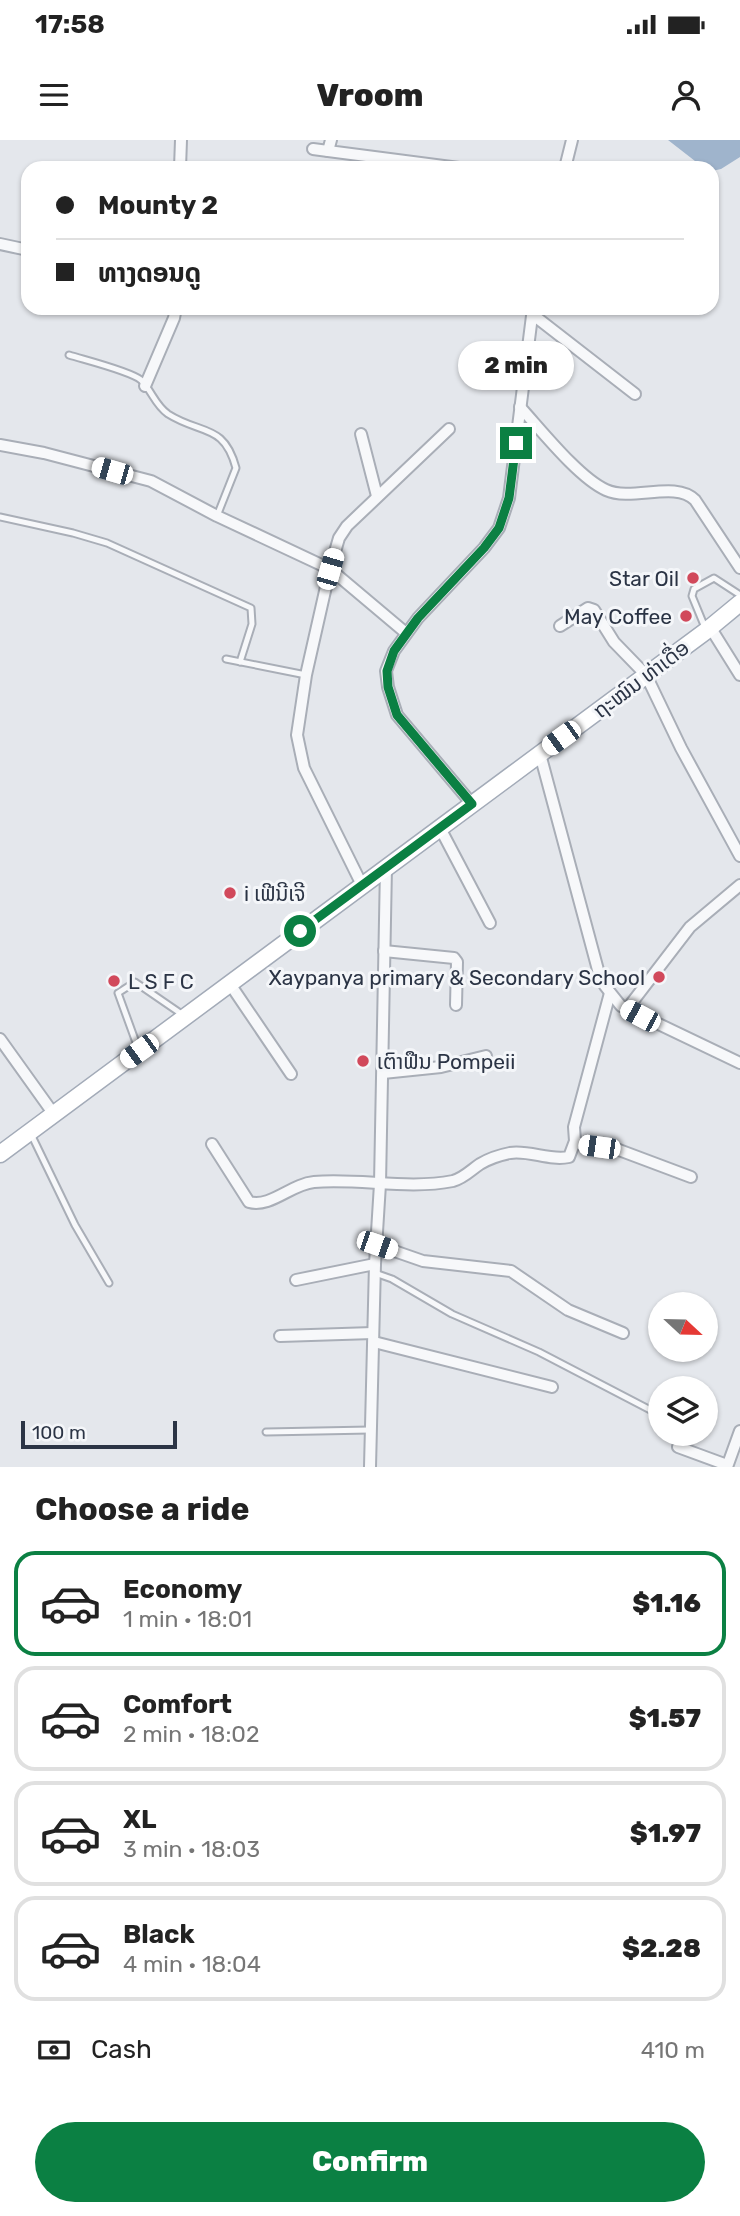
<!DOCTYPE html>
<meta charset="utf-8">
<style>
body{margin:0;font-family:Rubik,"Noto Sans Lao",sans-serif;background:#f6f6f6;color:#222;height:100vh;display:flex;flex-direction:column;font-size:26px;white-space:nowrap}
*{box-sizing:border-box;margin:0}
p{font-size:23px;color:#767676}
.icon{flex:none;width:38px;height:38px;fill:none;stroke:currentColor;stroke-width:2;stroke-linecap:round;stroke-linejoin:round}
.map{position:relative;height:1327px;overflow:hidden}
.details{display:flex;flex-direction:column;background:#fff;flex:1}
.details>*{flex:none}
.hud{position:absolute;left:21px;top:21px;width:698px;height:154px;border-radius:21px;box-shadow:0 2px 5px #0004;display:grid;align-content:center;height:154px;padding:0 35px;background:#fff}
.needle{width:46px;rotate:112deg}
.controls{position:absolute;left:648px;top:1152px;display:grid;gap:14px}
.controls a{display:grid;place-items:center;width:70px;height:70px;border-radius:50%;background:#fff;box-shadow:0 2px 5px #0004;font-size:35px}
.scale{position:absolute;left:21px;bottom:18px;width:156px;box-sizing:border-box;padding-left:7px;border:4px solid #2b3445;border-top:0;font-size:19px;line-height:24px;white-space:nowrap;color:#2b3445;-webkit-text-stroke:5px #f4f6f9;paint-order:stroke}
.end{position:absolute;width:32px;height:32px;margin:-16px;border:9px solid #0b8043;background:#fff;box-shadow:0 0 0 4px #fff}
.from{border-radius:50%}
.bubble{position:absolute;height:49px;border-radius:24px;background:#fff;box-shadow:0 2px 5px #0004;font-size:23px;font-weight:800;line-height:49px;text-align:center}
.car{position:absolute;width:21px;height:42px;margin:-21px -10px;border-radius:9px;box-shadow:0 0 5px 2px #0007;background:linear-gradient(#fff 24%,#345 0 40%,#fff 0 76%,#345 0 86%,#fff 0)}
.hud b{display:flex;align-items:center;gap:24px;height:66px;font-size:26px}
.hud b+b{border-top:2px solid #e0e0e0}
.hud i{width:18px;height:18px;background:#222}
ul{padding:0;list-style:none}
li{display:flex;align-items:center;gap:21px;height:105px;margin:0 14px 10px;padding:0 21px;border:4px solid #e0e0e0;border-radius:21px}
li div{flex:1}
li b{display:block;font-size:26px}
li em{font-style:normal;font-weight:800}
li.selected{border-color:#0b8043}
li>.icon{width:63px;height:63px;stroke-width:1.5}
h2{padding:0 35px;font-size:32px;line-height:84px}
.pay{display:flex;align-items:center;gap:18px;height:77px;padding:0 35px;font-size:26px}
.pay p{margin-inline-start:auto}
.button{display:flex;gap:14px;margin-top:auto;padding:14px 35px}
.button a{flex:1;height:80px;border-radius:42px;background:#0b8043;color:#fff;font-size:28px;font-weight:800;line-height:80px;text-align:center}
.status{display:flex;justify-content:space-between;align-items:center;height:49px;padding:0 35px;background:#fff;direction:ltr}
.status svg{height:19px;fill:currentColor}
header{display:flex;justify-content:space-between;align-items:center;height:91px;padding:0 35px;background:#fff;font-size:32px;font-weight:800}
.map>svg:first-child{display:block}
.water{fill:#9fb4cc}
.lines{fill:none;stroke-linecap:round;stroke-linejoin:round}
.lane-casing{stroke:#a9aeb7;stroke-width:9}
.street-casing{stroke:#a9aeb7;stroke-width:14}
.primary-casing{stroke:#a3abb8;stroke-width:19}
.lane{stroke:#f7f8fa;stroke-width:5}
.street{stroke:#f7f8fa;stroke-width:10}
.primary{stroke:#fff;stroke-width:16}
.route{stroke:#0b8043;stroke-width:9}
.poi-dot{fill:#d1495b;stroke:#f4f6f9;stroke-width:2.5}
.labels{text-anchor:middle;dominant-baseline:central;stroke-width:6;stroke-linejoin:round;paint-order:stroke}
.poi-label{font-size:21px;fill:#2b3445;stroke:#f4f6f9;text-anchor:end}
.street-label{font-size:21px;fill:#2b3445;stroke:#f4f6f9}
</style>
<div class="status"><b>17:58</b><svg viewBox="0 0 49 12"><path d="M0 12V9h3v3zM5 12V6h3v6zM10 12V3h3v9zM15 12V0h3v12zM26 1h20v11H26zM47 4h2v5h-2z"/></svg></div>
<header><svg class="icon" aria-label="menu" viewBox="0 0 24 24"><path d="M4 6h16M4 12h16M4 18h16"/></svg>Vroom<svg class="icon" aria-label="person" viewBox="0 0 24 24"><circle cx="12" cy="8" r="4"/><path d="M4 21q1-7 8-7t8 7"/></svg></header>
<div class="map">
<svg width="740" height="1327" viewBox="0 0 740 1327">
<rect width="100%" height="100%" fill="#e4e7ec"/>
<path class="water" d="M668,0H740V17L721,29L712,31V28H704Z"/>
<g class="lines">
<g class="lane-casing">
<g id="lane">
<path d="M69,215C85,220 130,231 141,240C152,251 155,265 168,274C201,295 224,283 236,328L217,376"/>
<path d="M0,377L73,393L107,403L251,468L252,484L240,522"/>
<path d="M706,490L692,456L694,449L714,438L740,455"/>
<path d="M226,519L306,535"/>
<path d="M138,908L118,853L135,842L183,875"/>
<path d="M31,994L75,1085L109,1143"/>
<path d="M375,1133L392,1139L452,1174L539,1212L660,1275"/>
<path d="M266,1292L370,1290"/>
</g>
</g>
<g class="street-casing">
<g id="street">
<path d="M331,0L328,11L459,28"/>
<path d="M313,9L328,11"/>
<path d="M180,28L181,0"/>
<path d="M565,28L572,0"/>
<path d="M0,104L28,110"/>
<path d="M532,174L635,254"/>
<path d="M145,246L174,178L176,168"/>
<path d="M520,267C541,290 579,338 606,350C632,362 675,340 695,360L740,428"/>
<path d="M361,294L377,356"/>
<path d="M0,305L44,313L151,341L217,376L330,429L406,493"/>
<path d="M560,486L588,468L594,470L614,502L646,535L681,608L740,716"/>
<path d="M710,487L740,535"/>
<path d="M540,614L598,830L605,846L621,866L740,923"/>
<path d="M472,664L397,575L388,547L386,531L394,511L418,478L484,408L499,388L509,358L533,168"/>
<path d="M440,688L490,783"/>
<path d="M362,745L304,628L297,595L306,535L330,429L339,398L347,386L449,289"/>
<path d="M384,811L454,818L457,822L456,865"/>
<path d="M230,844L291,934"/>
<path d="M627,869L690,787L740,745"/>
<path d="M0,899L53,973"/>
<path d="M383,933L441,927L486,916"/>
<path d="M575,1001L580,1004L619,1010L691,1037"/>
<path d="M212,1004L249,1062C271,1068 291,1044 314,1042C360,1038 407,1050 453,1041C464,1038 471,1030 480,1024C490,1018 500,1015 510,1013C530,1010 549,1021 569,1017L575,1001L574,987L610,853"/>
<path d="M377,1105L423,1121L511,1131L568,1170L623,1193"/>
<path d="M296,1140L375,1124"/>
<path d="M280,1196L373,1193"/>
<path d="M374,1202L552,1247"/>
<path d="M678,1307L727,1325"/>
<path d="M370,1327L375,1124L380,1044L386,727"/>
<path d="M727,1327L740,1291"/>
</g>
</g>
<g class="primary-casing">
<path id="primary" d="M0,1014L706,491L740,463"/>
</g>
<use href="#lane" class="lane"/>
<use href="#street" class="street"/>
<use href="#primary" class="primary"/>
</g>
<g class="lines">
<path class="route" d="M300,791L472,664L397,575L388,547L387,531L394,511L418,478L484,408L499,388L509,358L516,303"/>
</g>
<g class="poi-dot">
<circle cx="693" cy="438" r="7"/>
<circle cx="686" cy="476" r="7"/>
<circle cx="230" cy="753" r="7"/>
<circle cx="659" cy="837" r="7"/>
<circle cx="114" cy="841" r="7"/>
<circle cx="363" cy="921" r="7"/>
</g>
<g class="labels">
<g class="poi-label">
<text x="679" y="438">Star Oil</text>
<text x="672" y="476">May Coffee</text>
<text x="244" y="753" text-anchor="start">i ເຟີນີເຈີ</text>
<text x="645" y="837">Xaypanya primary &amp; Secondary School</text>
<text x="128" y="841" text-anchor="start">L S F C</text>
<text x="377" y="921" text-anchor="start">ເຕົາຟືນ Pompeii</text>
</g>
<g class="street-label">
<text transform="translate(641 539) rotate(-37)">ຖະໝົນ ທ່າເດື່ອ</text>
</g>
</g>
</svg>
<div class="controls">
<a><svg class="needle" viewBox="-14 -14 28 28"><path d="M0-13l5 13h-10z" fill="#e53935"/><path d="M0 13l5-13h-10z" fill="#767676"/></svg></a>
<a><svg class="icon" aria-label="layers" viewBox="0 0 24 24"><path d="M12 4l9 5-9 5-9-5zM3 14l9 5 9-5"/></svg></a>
</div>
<div class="scale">100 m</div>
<i class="end from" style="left:300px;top:791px"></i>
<i class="end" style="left:516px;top:303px"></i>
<div class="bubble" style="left:458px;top:201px;width:116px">2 min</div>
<i class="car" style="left:112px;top:331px;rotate:286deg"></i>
<i class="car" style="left:330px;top:429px;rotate:16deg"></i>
<i class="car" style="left:561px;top:598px;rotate:234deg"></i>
<i class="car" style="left:640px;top:876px;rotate:298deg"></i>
<i class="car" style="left:139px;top:911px;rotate:234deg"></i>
<i class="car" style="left:599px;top:1007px;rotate:278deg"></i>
<i class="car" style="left:377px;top:1105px;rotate:109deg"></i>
<div class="hud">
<b><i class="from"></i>Mounty 2</b>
<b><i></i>ທາງດອນດູ</b>
</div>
</div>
<section class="details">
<h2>Choose a ride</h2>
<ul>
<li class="selected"><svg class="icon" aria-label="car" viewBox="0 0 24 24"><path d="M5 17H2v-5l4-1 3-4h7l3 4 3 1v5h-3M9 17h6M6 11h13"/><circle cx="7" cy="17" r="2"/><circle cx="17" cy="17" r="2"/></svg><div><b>Economy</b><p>1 min · 18:01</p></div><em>$1.16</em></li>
<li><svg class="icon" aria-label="car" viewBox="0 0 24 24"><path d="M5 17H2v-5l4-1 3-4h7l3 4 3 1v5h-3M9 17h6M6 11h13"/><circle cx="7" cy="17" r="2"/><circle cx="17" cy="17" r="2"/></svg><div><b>Comfort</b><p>2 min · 18:02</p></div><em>$1.57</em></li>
<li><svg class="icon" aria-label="car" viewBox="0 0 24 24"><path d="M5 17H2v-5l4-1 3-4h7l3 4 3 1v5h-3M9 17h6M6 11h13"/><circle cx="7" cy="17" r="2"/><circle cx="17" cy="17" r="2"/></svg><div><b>XL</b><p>3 min · 18:03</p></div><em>$1.97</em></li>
<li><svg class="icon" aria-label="car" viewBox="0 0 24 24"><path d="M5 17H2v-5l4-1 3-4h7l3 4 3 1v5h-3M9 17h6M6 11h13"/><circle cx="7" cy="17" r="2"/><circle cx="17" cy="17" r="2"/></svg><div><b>Black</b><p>4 min · 18:04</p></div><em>$2.28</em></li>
</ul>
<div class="pay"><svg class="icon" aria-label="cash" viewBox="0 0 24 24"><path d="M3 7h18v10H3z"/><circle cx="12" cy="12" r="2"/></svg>Cash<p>410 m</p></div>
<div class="button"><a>Confirm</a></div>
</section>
